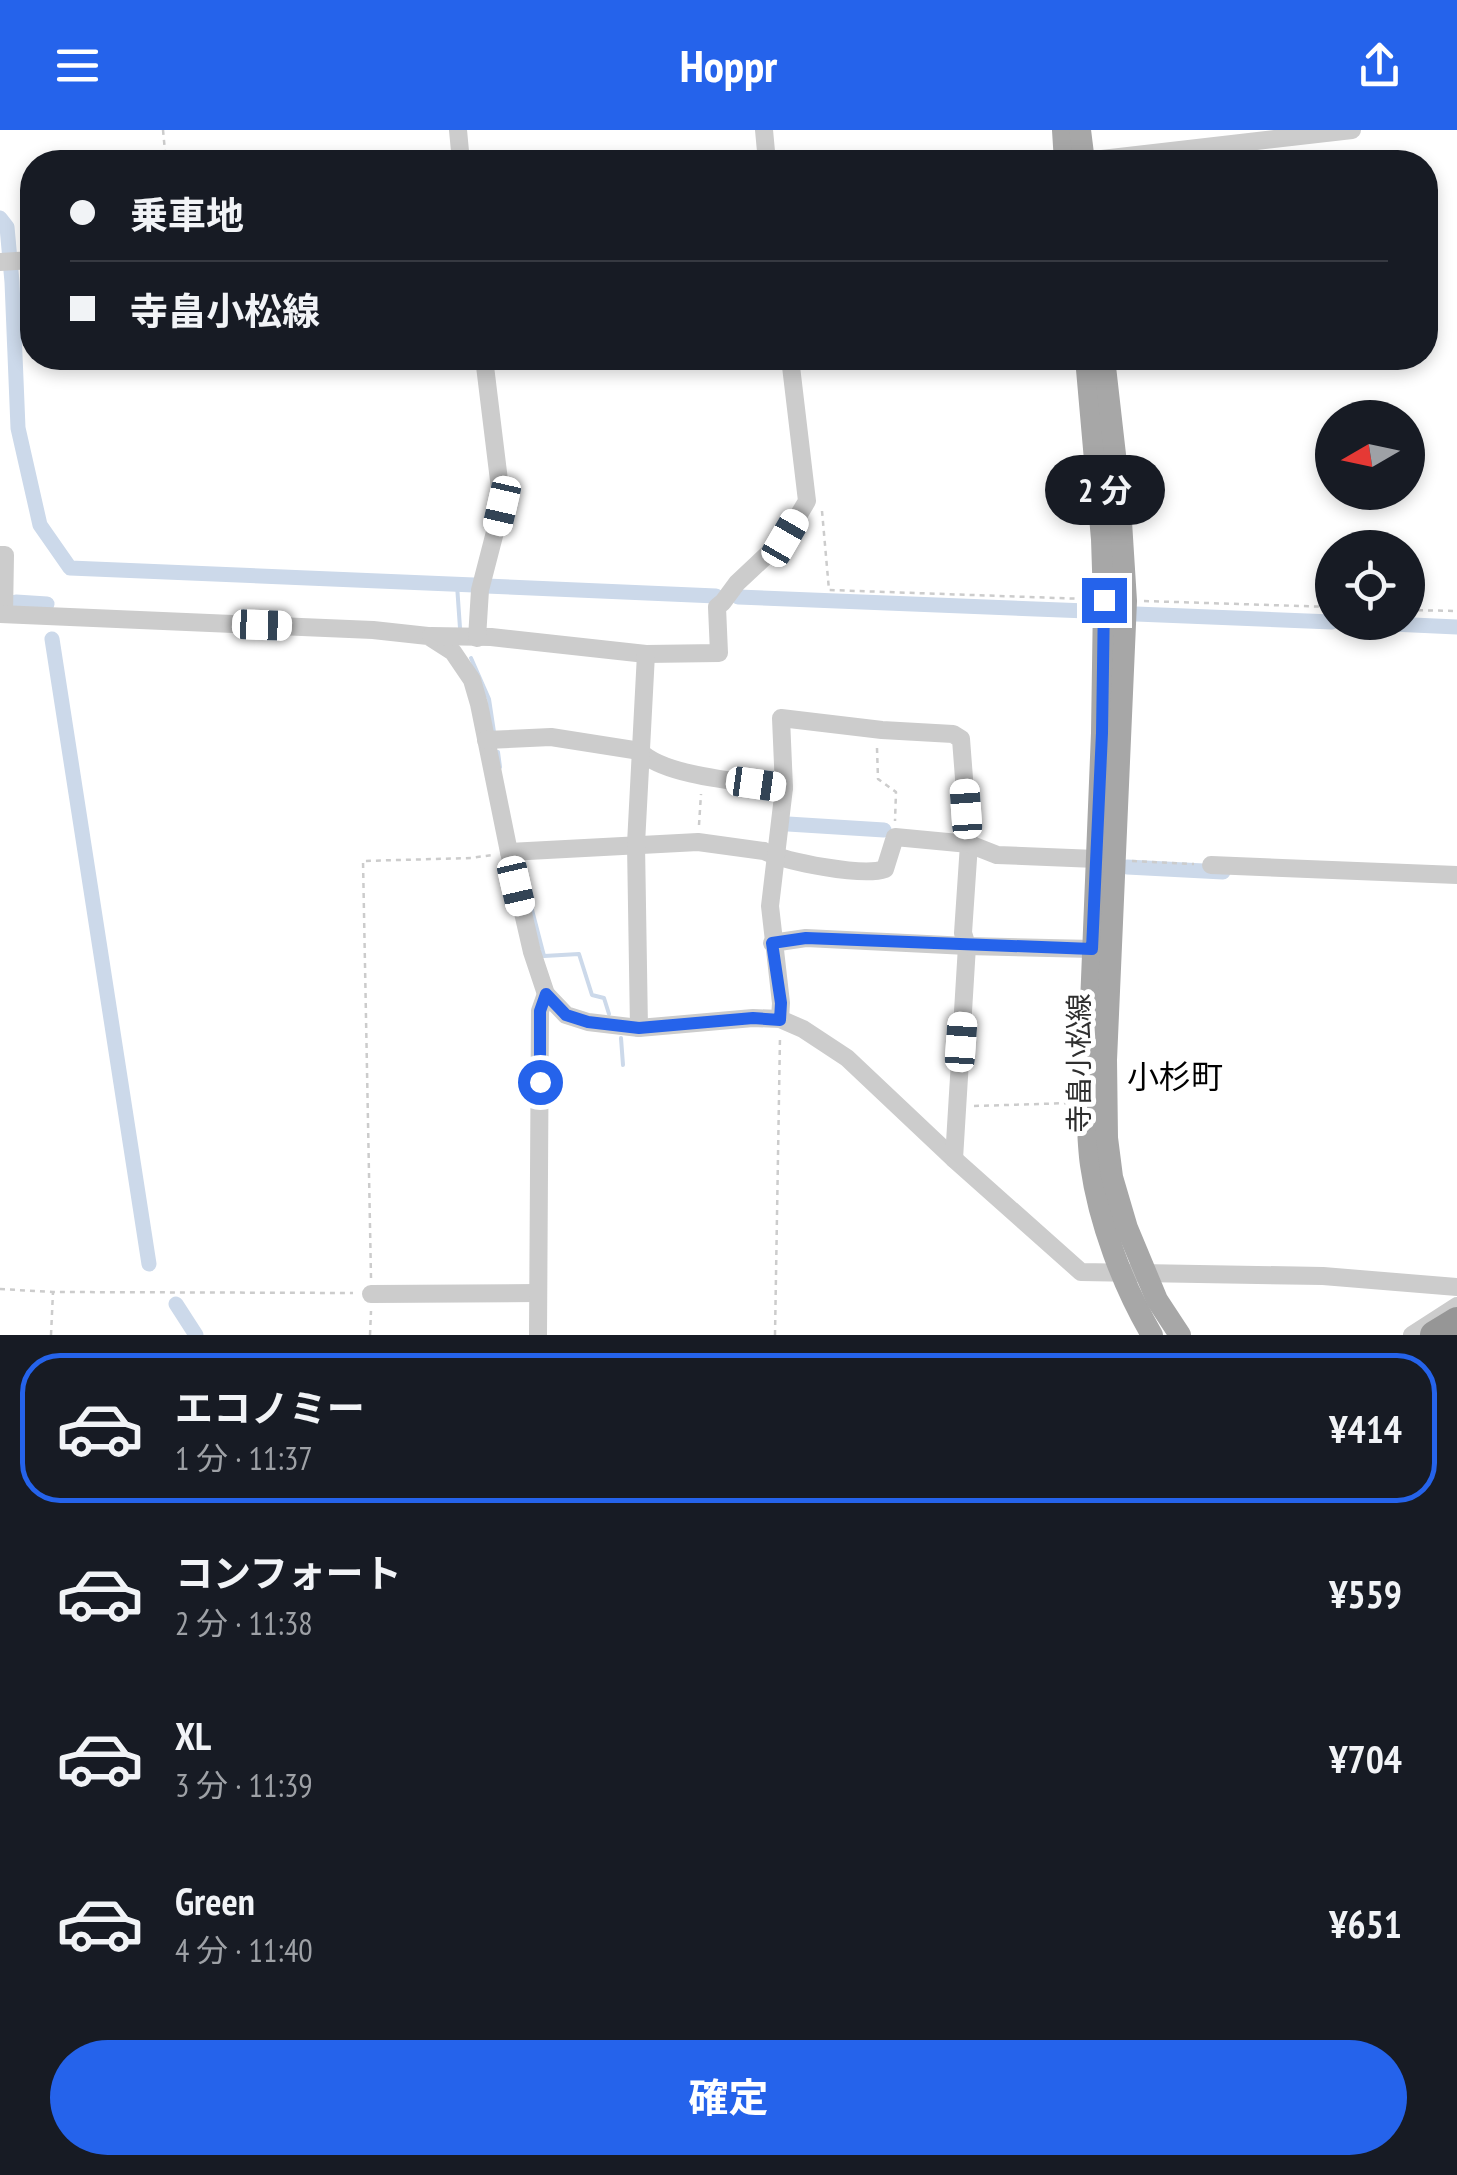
<!DOCTYPE html>
<html lang="ja">
<meta charset="utf-8">
<style>
body{margin:0;font-family:"PT Sans Narrow","Noto Sans JP",sans-serif;background:#242831;color:#f1f3f6;height:100vh;display:flex;flex-direction:column;font-size:38px;white-space:nowrap}
*{box-sizing:border-box;margin:0}
p{font-size:32px;color:#9ea1a6}
.icon{flex:none;width:55px;height:55px;fill:none;stroke:currentColor;stroke-width:2;stroke-linecap:round;stroke-linejoin:round}
.map{position:relative;height:1205px;overflow:hidden}
.panel{display:flex;flex-direction:column;background:#171b24;flex:1}
.panel>*{flex:none}
.hud{position:absolute;left:20px;top:20px;width:1418px;height:220px;border-radius:40px;box-shadow:0 5px 15px #0003;display:grid;align-content:center;height:220px;padding:0 50px;background:#171b24}
.needle{width:65px;rotate:261deg}
.buttons{position:absolute;left:1315px;top:270px;display:grid;gap:20px}
.buttons a{display:grid;place-items:center;width:110px;height:110px;border-radius:50%;background:#171b24;box-shadow:0 5px 15px #0003;font-size:50px}
.end{position:absolute;width:45px;height:45px;margin:-22px;border:12px solid #2563eb;background:#fff;box-shadow:0 0 0 5px #fff}
.from{border-radius:50%}
.bubble{position:absolute;height:70px;border-radius:35px;background:#171b24;box-shadow:0 5px 15px #0003;font-size:32px;font-weight:700;line-height:70px;text-align:center}
.car{position:absolute;width:30px;height:60px;margin:-30px -15px;border-radius:12px;box-shadow:0 0 8px 2px #0007;background:linear-gradient(#fff 24%,#345 0 40%,#fff 0 76%,#345 0 86%,#fff 0)}
.hud b{display:flex;align-items:center;gap:35px;height:95px;font-size:38px}
.hud b+b{border-top:2px solid #363941}
.hud i{width:25px;height:25px;background:#f1f3f6}
ul{padding:18px 0 0;list-style:none}
li{display:flex;align-items:center;gap:30px;height:150px;margin:0 20px 15px;padding:0 30px;border:5px solid transparent;border-radius:40px}
li div{flex:1}
li b{display:block;font-size:38px}
li em{font-style:normal;font-weight:700}
li.active{border-color:#2563eb}
li>.icon{width:90px;height:90px;stroke-width:1.5}
.button{display:flex;gap:20px;margin-top:auto;padding:20px 50px}
.button a{flex:1;height:115px;border-radius:60px;background:#2563eb;color:#fff;font-size:40px;font-weight:700;line-height:115px;text-align:center}
header{display:flex;justify-content:space-between;align-items:center;height:130px;padding:0 50px;background:#2563eb;color:#fff;font-size:45px;font-weight:700}
.map>svg:first-child{display:block}
.lines{fill:none;stroke-linecap:round;stroke-linejoin:round}
.stream{stroke:#ccd9ea;stroke-width:4}
.canal{stroke:#ccd9ea;stroke-width:15}
.path{stroke:#ccc;stroke-width:2.5;stroke-dasharray:5 5;stroke-linecap:butt}
.minor{stroke:#ccc;stroke-width:18}
.major{stroke:#a7a7a7;stroke-width:22}
.highway{stroke:#969696;stroke-width:28}
.route{stroke:#2563eb;stroke-width:12}
.labels{text-anchor:middle;dominant-baseline:central;stroke-width:10;stroke-linejoin:round;paint-order:stroke}
.street-label{font-size:28px;fill:#2f2f2f;stroke:#fff}
.quarter-label{font-size:32px;fill:#000;stroke:#fff}
</style>
<header><svg class="icon" aria-label="menu" viewBox="0 0 24 24"><path d="M4 6h16M4 12h16M4 18h16"/></svg>Hoppr<svg class="icon" aria-label="share" viewBox="0 0 24 24"><path d="M12 15V3M7 8l5-5 5 5M5 13v7h14v-7"/></svg></header>
<div class="map">
<svg width="1457" height="1205" viewBox="0 0 1457 1205">
<rect width="100%" height="100%" fill="#fff"/>
<g class="lines">
<g class="stream">
<path d="M457,455L460,498"/>
<path d="M471,528L489,569L494,602"/>
<path d="M498,622L500,637"/>
<path d="M524,749L544,826L579,824L592,865L604,868L609,884"/>
<path d="M621,908L623,935"/>
</g>
<g class="canal">
<path d="M0,88L7,97L12,152L18,298L40,395L70,438L474,455"/>
<path d="M486,456L716,466"/>
<path d="M738,467L1087,481"/>
<path d="M16,472L47,474"/>
<path d="M1136,484L1332,492"/>
<path d="M1348,492L1457,497"/>
<path d="M52,509L149,1134"/>
<path d="M788,694L884,700"/>
<path d="M1127,737L1223,742"/>
<path d="M176,1174L196,1205"/>
</g>
<g class="path">
<path d="M163,0L166,32"/>
<path d="M822,381L829,460L1086,469"/>
<path d="M1144,471L1332,477"/>
<path d="M1408,480L1457,481"/>
<path d="M877,618L878,649L896,662L895,691"/>
<path d="M699,695L701,664"/>
<path d="M1132,731L1194,734"/>
<path d="M974,976L1071,973"/>
<path d="M371,1148L363,731L471,728L492,725"/>
<path d="M0,1159L53,1162L353,1163"/>
<path d="M51,1205L53,1162"/>
<path d="M370,1205L371,1181"/>
<path d="M775,1205L780,907"/>
</g>
<g class="minor">
<path d="M458,0L461,32"/>
<path d="M764,0L767,32"/>
<path d="M1076,32L1352,0"/>
<path d="M0,132L32,130"/>
<path d="M0,425H5L4,484"/>
<path d="M0,484L373,500L428,506L453,522L472,550L479,574L509,722L532,822L546,864L566,885L588,892L639,898L753,888L780,889L803,899L847,928L954,1029L1081,1142L1323,1146L1457,1157"/>
<path d="M431,506L491,507L646,524L719,523L717,477L723,472L737,453L785,408L807,371L790,228"/>
<path d="M477,508L480,460L502,375L484,228"/>
<path d="M486,610L551,607L640,621C664,647 748,652 784,658L781,588L882,600L953,604L961,609L969,714L963,803L967,816L954,1029"/>
<path d="M509,722L698,712L764,721C787,732 863,747 885,739L895,707L969,714L997,725L1096,729"/>
<path d="M1211,735L1457,745"/>
<path d="M772,813L806,808L967,816L1093,819"/>
<path d="M780,889L781,873L770,776L784,658"/>
<path d="M639,898L636,714L646,524"/>
<path d="M371,1164L538,1163"/>
<path d="M538,1205L540,881L546,864"/>
<path d="M1412,1205L1457,1176"/>
</g>
<g class="major">
<path d="M1063,0L1065,32"/>
<path d="M1080,0L1084,32"/>
<path d="M1086,228L1102,409L1104,470L1102,603L1087,972C1088,993 1088,1014 1091,1035C1099,1092 1123,1156 1152,1205"/>
<path d="M1104,228L1119,360L1126,471L1106,930L1107,1008L1112,1047L1127,1098L1157,1170L1180,1205"/>
</g>
<path class="highway" d="M1434,1205L1457,1191"/>
</g>
<g class="lines">
<path class="route" d="M540,952V881L546,864L566,885L588,892L639,898L753,888L780,890L781,873L772,813L806,808L1092,819L1102,603L1104,470"/>
</g>
<g class="labels">
<g class="street-label">
<text transform="translate(1078 933) rotate(-90)">寺畠小松線</text>
</g>
<g class="quarter-label">
<text x="1175" y="946">小杉町</text>
</g>
</g>
</svg>
<div class="buttons">
<a><svg class="needle" viewBox="-14 -14 28 28"><path d="M0-13l5 13h-10z" fill="#e53935"/><path d="M0 13l5-13h-10z" fill="#9ea1a6"/></svg></a>
<a><svg class="icon" aria-label="locate" viewBox="0 0 24 24"><circle cx="12" cy="12" r="6"/><path d="M12 2v4M12 18v4M2 12h4M18 12h4"/></svg></a>
</div>
<i class="end from" style="left:540px;top:952px"></i>
<i class="end" style="left:1104px;top:470px"></i>
<div class="bubble" style="left:1045px;top:325px;width:120px">2 分</div>
<i class="car" style="left:502px;top:376px;rotate:193deg"></i>
<i class="car" style="left:785px;top:408px;rotate:30deg"></i>
<i class="car" style="left:262px;top:495px;rotate:92deg"></i>
<i class="car" style="left:756px;top:654px;rotate:98deg"></i>
<i class="car" style="left:966px;top:679px;rotate:356deg"></i>
<i class="car" style="left:516px;top:756px;rotate:167deg"></i>
<i class="car" style="left:961px;top:912px;rotate:4deg"></i>
<div class="hud">
<b><i class="from"></i>乗車地</b>
<b><i></i>寺畠小松線</b>
</div>
</div>
<section class="panel">
<ul>
<li class="active"><svg class="icon" aria-label="car" viewBox="0 0 24 24"><path d="M5 17H2v-5l4-1 3-4h7l3 4 3 1v5h-3M9 17h6M6 11h13"/><circle cx="7" cy="17" r="2"/><circle cx="17" cy="17" r="2"/></svg><div><b>エコノミー</b><p>1 分 · 11:37</p></div><em>¥414</em></li>
<li><svg class="icon" aria-label="car" viewBox="0 0 24 24"><path d="M5 17H2v-5l4-1 3-4h7l3 4 3 1v5h-3M9 17h6M6 11h13"/><circle cx="7" cy="17" r="2"/><circle cx="17" cy="17" r="2"/></svg><div><b>コンフォート</b><p>2 分 · 11:38</p></div><em>¥559</em></li>
<li><svg class="icon" aria-label="car" viewBox="0 0 24 24"><path d="M5 17H2v-5l4-1 3-4h7l3 4 3 1v5h-3M9 17h6M6 11h13"/><circle cx="7" cy="17" r="2"/><circle cx="17" cy="17" r="2"/></svg><div><b>XL</b><p>3 分 · 11:39</p></div><em>¥704</em></li>
<li><svg class="icon" aria-label="car" viewBox="0 0 24 24"><path d="M5 17H2v-5l4-1 3-4h7l3 4 3 1v5h-3M9 17h6M6 11h13"/><circle cx="7" cy="17" r="2"/><circle cx="17" cy="17" r="2"/></svg><div><b>Green</b><p>4 分 · 11:40</p></div><em>¥651</em></li>
</ul>
<div class="button"><a>確定</a></div>
</section>
